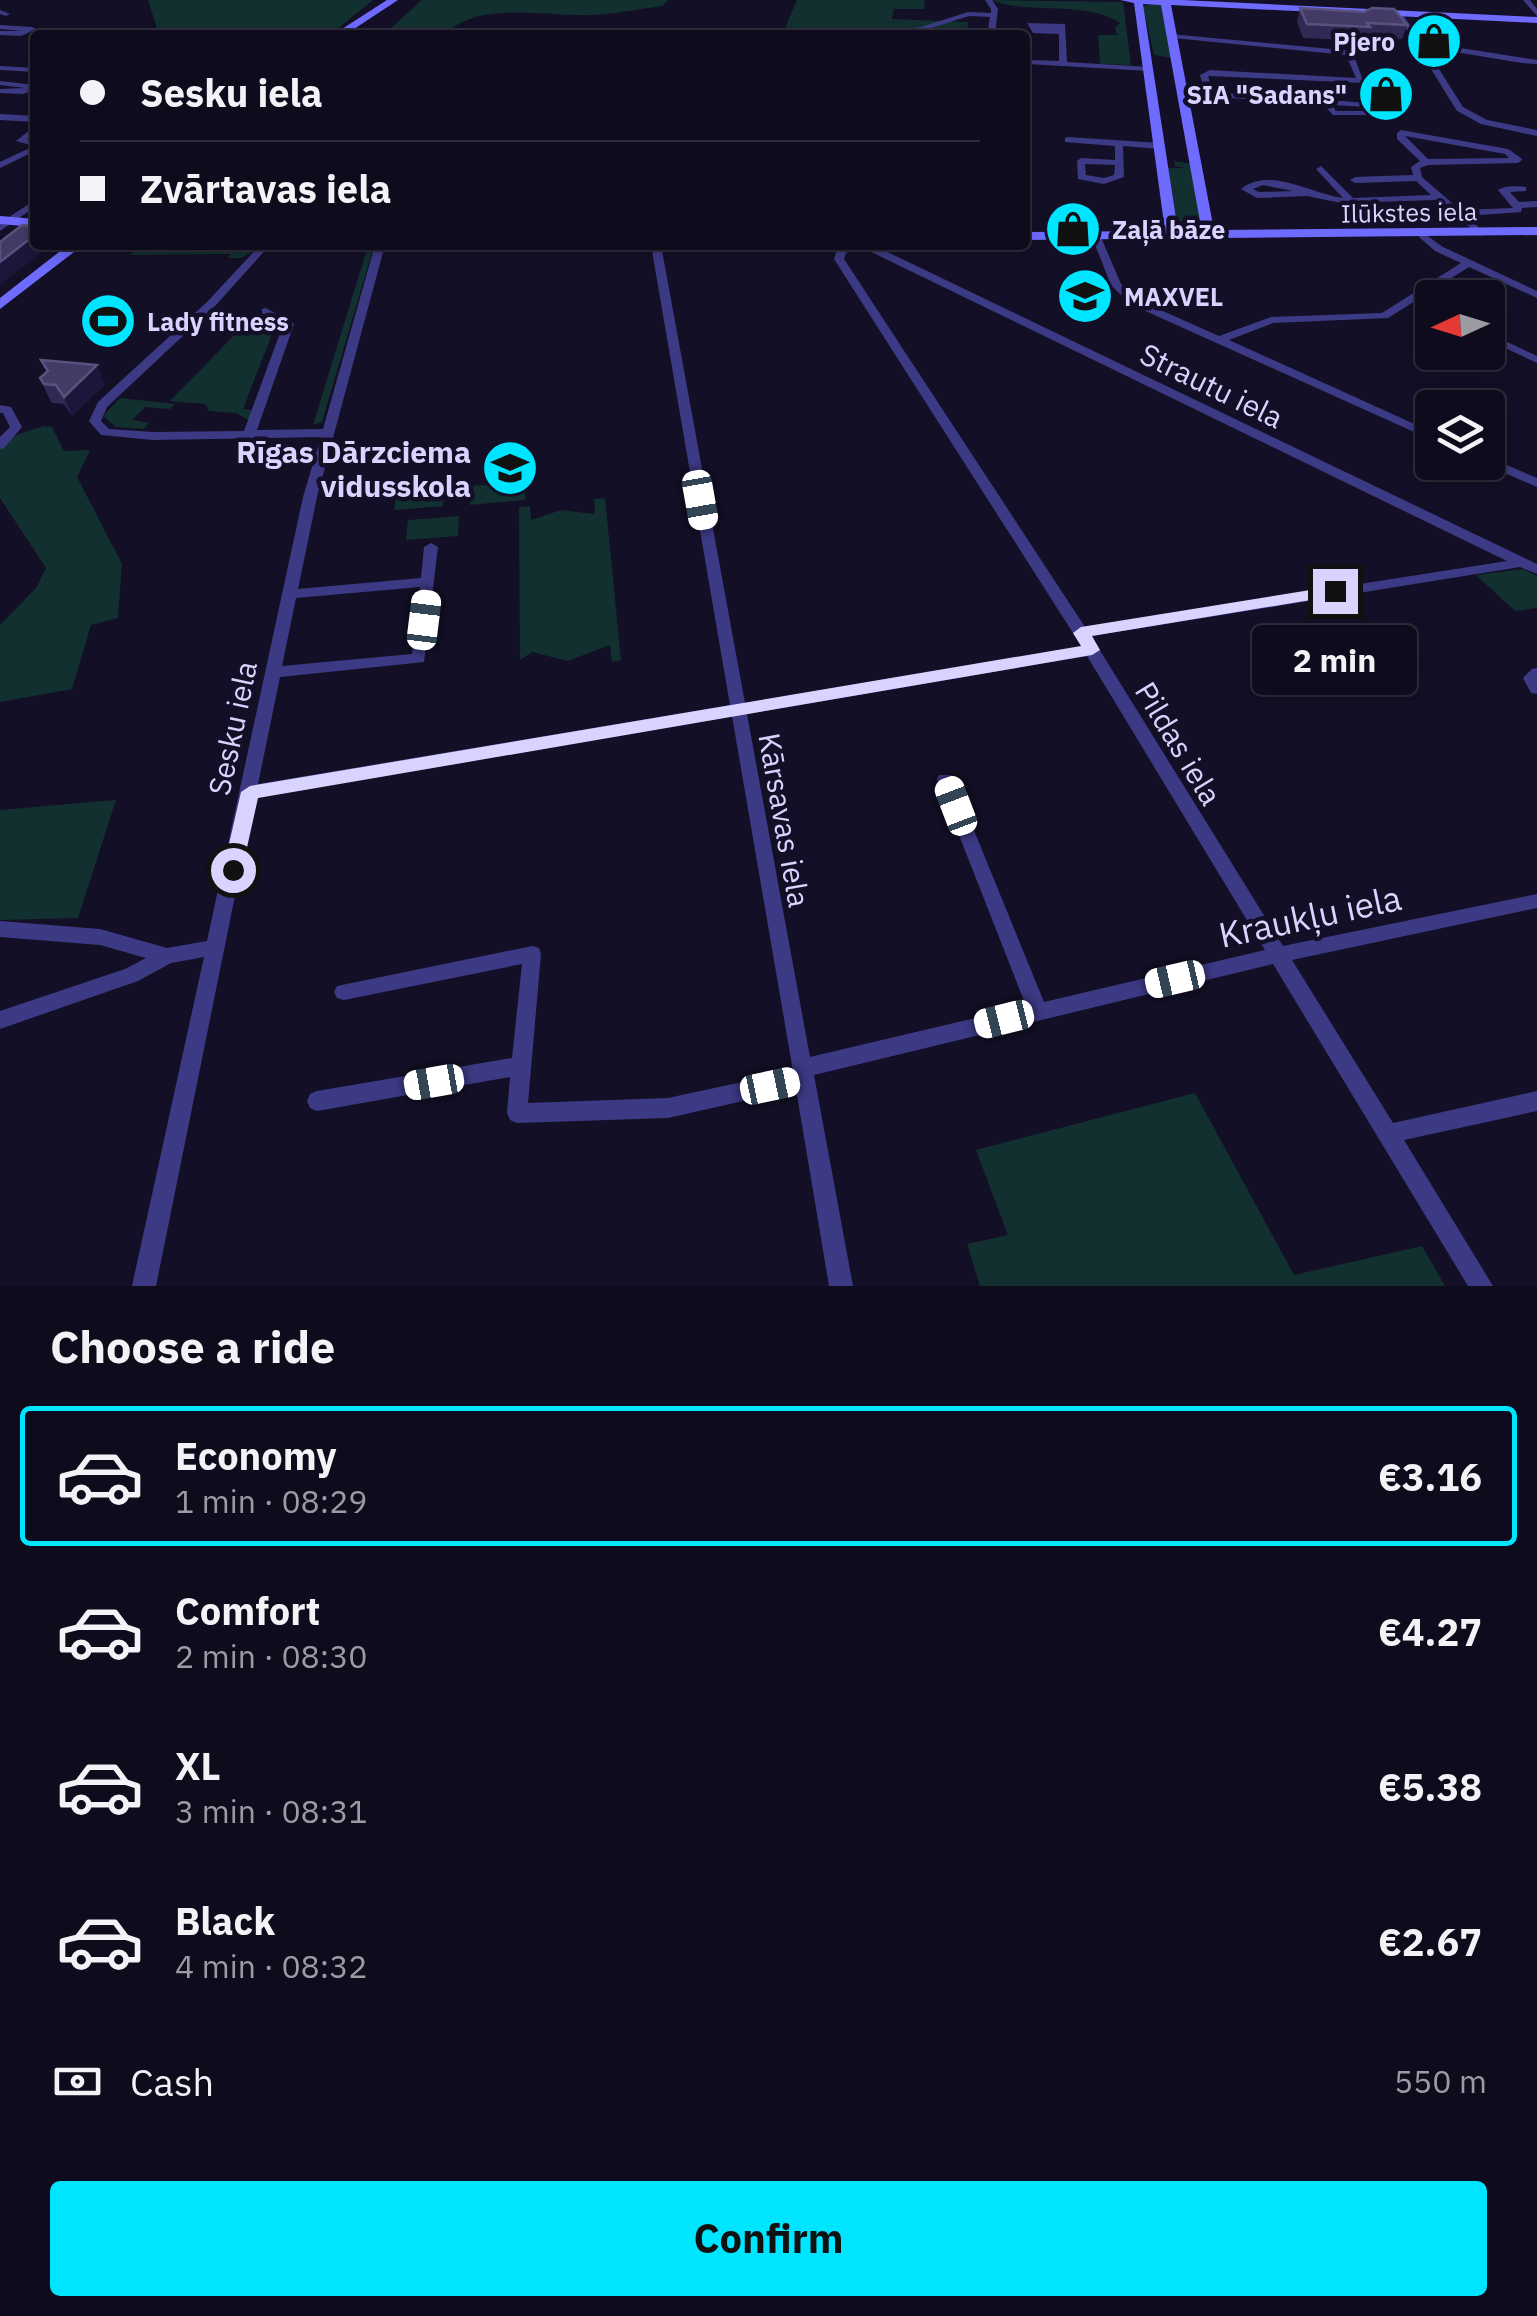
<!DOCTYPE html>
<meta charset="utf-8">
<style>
body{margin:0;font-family:"IBM Plex Sans",sans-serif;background:#171425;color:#f1f3f6;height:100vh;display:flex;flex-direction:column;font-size:38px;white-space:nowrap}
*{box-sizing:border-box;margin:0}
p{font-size:32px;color:#9b9ba3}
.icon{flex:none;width:55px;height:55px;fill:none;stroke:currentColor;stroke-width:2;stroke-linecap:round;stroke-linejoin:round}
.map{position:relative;height:1286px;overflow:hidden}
.sheet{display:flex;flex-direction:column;background:#0e0b1c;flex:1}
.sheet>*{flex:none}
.top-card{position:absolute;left:30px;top:30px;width:1000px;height:220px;border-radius:10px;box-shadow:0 5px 15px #0003,0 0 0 2px #2e2b3b;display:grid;align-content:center;height:220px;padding:0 50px;background:#0e0b1c}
.needle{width:65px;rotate:266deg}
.tools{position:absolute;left:1415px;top:280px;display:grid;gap:20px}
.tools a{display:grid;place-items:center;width:90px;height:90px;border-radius:10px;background:#0e0b1c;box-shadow:0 5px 15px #0003,0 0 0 2px #2e2b3b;font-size:50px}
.end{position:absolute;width:45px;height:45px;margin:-22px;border:12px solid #d9d4ff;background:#111;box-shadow:0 0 0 5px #111}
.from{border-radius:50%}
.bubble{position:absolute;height:70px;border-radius:10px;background:#0e0b1c;box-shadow:0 5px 15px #0003,0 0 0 2px #2e2b3b;font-size:32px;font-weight:800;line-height:70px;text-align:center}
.car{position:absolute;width:30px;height:60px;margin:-30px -15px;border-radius:12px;box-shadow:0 0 8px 2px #0007;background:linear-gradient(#fff 24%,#345 0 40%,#fff 0 76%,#345 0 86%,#fff 0)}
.top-card b{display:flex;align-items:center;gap:35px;height:95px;font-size:38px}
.top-card b+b{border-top:2px solid #2e2b3b}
.top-card i{width:25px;height:25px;background:#f1f3f6}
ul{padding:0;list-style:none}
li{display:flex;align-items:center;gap:30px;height:140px;margin:0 20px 15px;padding:0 30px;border:5px solid transparent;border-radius:10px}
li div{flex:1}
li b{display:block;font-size:38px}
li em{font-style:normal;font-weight:800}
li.on{border-color:#00e5ff}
li>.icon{width:90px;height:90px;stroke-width:1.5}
h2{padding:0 50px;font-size:45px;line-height:120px}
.pay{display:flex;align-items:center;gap:25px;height:110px;padding:0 50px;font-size:38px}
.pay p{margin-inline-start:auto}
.action{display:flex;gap:20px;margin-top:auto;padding:20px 50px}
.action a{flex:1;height:115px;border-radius:10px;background:#00e5ff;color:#111;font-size:40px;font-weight:800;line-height:115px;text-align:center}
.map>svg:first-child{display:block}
.green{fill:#12302f}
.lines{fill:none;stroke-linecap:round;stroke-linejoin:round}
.street{fill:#3d3a85;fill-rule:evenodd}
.secondary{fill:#6f6bff;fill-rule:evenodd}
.wall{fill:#312854}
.shaded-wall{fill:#1d163a}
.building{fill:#433a66;stroke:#5a527e;stroke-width:2.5}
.route{fill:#d9d4ff}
.labels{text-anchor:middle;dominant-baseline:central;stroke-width:9;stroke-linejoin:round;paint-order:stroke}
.far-poi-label{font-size:25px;font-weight:bold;fill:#d9d4ff;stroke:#130f26;text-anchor:start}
.far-street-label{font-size:25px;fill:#d9d4ff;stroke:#130f26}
.street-label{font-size:30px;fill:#d9d4ff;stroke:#130f26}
.poi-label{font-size:30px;font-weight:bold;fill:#d9d4ff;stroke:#130f26;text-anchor:end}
.near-street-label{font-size:35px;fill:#d9d4ff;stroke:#130f26}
</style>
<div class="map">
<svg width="1537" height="1286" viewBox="0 0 1537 1286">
<rect width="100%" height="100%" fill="#130f26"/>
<g class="green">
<path d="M148,0H373L330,35H159Z"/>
<path d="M422,0H668L663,6C639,9 615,14 592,15C545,17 476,0 445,35H383Z"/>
<path d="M797,0H924L925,9H894L892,19L968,22L967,35H881L875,30L799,35L785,28Z"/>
<path d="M991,0L1123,2L1131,65L1100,64L1098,35H1117L1115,28L1120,23C1085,0 1028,15 991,0Z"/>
<path d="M1161,3L1171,58L1154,55L1143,6Z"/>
<path d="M1174,161L1192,164L1204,227L1178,228L1168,168H1186L1175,166Z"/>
<path d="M141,245L259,248L241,258H228L230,254L130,255Z"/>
<path d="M367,249H373L322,422L313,425Z"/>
<path d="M253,316L274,329L243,409L254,410L250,421L236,413L209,411L205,404L170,401Z"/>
<path d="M120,398L175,404L170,409L145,407L132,420L149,423L144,429L116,427L103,416Z"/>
<path d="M44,426L52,427L64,451L90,450L77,477L122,564L118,618L91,625L72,689L0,702V625L36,588L46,568L0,498V448L16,435Z"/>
<path d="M525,482V500L470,505L471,486Z"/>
<path d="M444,488L443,506L394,510L397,492Z"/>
<path d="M605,498L621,660L612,662L610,645L568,661L532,652L520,660L519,507L530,506L531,520L561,510L595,514L594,499Z"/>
<path d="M459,516L458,536L406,540L408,520Z"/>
<path d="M1523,569L1537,576V608L1515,611L1476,575Z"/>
<path d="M116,800L78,918L0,920V810Z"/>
<path d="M1195,1093L1294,1275L1422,1246L1445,1286H980L967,1244L1008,1235L976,1150Z"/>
</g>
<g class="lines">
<g class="street">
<path d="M985,0H992L998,9L995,35H987L990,17L969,16L922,31L846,35L921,27L968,12L991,13V9Z"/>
<path d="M1523,0H1530L1537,9V16Z"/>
<path d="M0,10L10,14L6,16L0,14Z"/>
<path d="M1401,12L1422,42L1537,60V64L1522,63L1425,47L1463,107L1487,120L1537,130V136L1481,124L1457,111L1397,14Z"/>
<path d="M1027,23L1065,24L1067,62L1149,67L1153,69L1149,71L1027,64L1030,60L1059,61V34L1033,33Z"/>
<path d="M0,25L32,27L36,29L21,36L0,35V31H23L0,29Z"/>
<path d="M1170,34L1352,51L1364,83L1208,76L1213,92L1369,103L1380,113L1376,115H1333L1323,104L1181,95V91H1184L1205,92L1200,75L1210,70L1356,78L1346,55L1173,38ZM1332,105L1367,107L1369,111H1336Z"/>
<path d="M0,66L35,68V72L0,70Z"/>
<path d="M0,81L35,85V90L23,94L0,93V89L25,88L0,85Z"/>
<path d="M0,114L35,116V122L0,120Z"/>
<path d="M35,126V133L27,139L35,140V151L0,168V162L34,146L16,141Z"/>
<path d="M1401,130L1508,149L1521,158L1522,160L1518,163L1428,165L1420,168L1422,177L1460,210L1513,208L1498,190C1505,185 1518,186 1526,187V191L1510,192L1519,202L1537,201V207L1522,208L1521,212L1466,216L1485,233L1480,236L1437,200L1341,203L1307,196L1257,198L1241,189C1270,166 1311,194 1343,198L1316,169L1321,166L1353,198L1431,195L1416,181L1355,183L1350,180L1355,177L1413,175L1411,167L1420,161L1397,139V133ZM1405,136L1505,154L1509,158L1428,159ZM1263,185L1293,191L1259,192L1253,189Z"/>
<path d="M1068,137L1160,143L1164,146L1160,149L1123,146L1124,177L1104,184L1078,179L1077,161L1081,158L1115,160V146L1065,142V138ZM1085,164L1115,165L1114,175L1104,178L1086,175Z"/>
<path d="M35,200V207L0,231V223Z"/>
<path d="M1422,232L1443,247L1537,291V298L1469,267L1388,318L1273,323L1229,340L1432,432V440L1130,304L1111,285L1092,237L1100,235L1121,284L1138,300L1219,336L1271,317L1382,313L1461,263L1435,251L1419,237V233Z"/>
<path d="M260,245H270L216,305L107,407L101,421L109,429L153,432L244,431L283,325L262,313V309L266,308L294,324L257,430L323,429L375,245H385L317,497L298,589L421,578L424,547L431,543L438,547L424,662L280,677L258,784L730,705L651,245H661L745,703L1082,647L834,259L837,249L850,245H873L1537,564V574L1520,567L1091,636L1283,946L1537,894V908L1292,960L1393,1123L1537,1091V1111L1404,1140L1493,1286H1468L1273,964L814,1075L853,1286H829L796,1089L668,1118L517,1123L510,1120L507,1113L510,1077L317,1111L310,1108L307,1101L310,1094L317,1091L512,1058L522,964L344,1000L337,998L334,992L337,986L532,946L539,948L541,954L528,1103L668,1098L793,1071L732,716L255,797L156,1286H132L204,957L171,963L138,981L0,1029V1011L125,969L146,958L100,945L0,937V921L100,929L167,948L207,941L303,497L321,437L153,440L101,435L89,421L98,402L208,301ZM863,248L1507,561L1085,627L844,259L846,253ZM420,587L412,654L282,666L296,598ZM1087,656L1265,950L1044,1002L953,779L951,775H939L937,779L1026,1006L810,1057L747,714Z"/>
<path d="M1488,333L1537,356V363L1488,340Z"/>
<path d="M0,405L11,407L22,427L4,448L0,449V437L10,427L3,413H0Z"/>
<path d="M1488,457L1537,478V487L1484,464L1488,462Z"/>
<path d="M1537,668V694L1531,693L1523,678L1532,669Z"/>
</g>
<g class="secondary">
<path d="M387,0H398L348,33H342V29Z"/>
<path d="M1120,0H1182L1537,17V23L1171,5L1214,230L1537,227V235L1025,240V232L1165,231L1134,3ZM1143,4L1161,5L1201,227L1178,231Z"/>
<path d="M0,216L35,219V227L0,224Z"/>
<path d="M68,245H83L0,309V298Z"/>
</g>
</g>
<g class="wall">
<path d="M1300,8L1407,25L1402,39L1367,37L1366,41L1303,38L1297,22Z"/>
<path d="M41,360L105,384L72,416L64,404L52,403L48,396L40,378L47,372Z"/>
</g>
<g class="shaded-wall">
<path d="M35,235V245H51L0,285V262Z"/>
<path d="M97,365L105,384L72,416L64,397Z"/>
</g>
<g class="building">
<path d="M1300,8L1364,12L1372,8L1394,9L1407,25L1367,23L1370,27L1307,24Z"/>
<path d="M22,225L35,226V235L0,262V242Z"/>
<path d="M41,360L97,365L64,397L56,385L44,384L40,378L48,371Z"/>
</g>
<path class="route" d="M1335,586L1341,588V595L1092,636L1100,650L1092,655L258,798L242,870L233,877L223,870L241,792L250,786L1081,646L1073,633L1081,627Z"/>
<defs>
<g id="shop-disc" transform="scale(2.875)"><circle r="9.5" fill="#00e5ff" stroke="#130f26"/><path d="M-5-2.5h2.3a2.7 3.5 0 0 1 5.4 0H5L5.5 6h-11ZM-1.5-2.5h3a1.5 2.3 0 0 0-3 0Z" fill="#111"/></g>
<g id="school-disc" transform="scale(2.875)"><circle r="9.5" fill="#00e5ff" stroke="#130f26"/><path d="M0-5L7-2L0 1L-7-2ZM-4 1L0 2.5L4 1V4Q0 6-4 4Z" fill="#111"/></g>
<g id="stadium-disc" transform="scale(2.875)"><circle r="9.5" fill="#00e5ff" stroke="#130f26"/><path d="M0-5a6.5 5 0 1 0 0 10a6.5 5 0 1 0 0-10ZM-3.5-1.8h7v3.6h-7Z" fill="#111"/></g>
</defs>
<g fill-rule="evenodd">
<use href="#shop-disc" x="1434" y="41"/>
<use href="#shop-disc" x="1386" y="94"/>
<use href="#shop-disc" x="1073" y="229"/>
<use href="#school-disc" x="1085" y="296"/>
<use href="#stadium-disc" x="108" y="321"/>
<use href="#school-disc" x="510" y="468"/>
</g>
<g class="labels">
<g class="far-poi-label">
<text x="1395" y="41" text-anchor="end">Pjero</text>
<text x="1347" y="94" text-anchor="end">SIA "Sadans"</text>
<text x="1112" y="229">Zaļā bāze</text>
<text x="1124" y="296">MAXVEL</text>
<text x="147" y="321">Lady fitness</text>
</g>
<g class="far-street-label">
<text transform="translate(1409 212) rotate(-1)">Ilūkstes iela</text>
</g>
<g class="street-label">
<text transform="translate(1212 385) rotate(26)">Strautu iela</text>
<text transform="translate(232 728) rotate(-78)">Sesku iela</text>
<text transform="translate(1179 743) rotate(59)">Pildas iela</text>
<text transform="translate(785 820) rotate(80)">Kārsavas iela</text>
</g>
<g class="poi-label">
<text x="471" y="451">Rīgas Dārzciema<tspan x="471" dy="34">vidusskola</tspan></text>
</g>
<g class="near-street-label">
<text transform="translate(1310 916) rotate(-12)">Kraukļu iela</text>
</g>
</g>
</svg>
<div class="tools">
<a><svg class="needle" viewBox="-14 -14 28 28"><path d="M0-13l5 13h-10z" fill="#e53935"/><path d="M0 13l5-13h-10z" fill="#9b9ba3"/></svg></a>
<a><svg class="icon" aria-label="layers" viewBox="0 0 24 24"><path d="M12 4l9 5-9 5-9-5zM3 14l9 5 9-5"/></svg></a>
</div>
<i class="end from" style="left:233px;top:870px"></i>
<i class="end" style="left:1335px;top:591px"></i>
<div class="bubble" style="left:1252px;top:625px;width:165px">2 min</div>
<i class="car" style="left:700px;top:500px;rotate:170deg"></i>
<i class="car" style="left:424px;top:620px;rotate:7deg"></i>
<i class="car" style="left:956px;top:806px;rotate:339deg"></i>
<i class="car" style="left:1175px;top:979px;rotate:257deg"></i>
<i class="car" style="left:1004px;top:1019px;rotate:256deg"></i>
<i class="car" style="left:434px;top:1082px;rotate:260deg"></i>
<i class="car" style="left:770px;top:1086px;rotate:78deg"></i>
<div class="top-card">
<b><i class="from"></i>Sesku iela</b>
<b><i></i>Zvārtavas iela</b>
</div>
</div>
<section class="sheet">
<h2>Choose a ride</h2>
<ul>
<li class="on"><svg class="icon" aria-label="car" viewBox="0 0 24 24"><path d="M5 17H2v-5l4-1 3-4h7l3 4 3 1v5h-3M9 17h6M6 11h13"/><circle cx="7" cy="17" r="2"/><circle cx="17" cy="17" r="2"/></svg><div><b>Economy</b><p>1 min · 08:29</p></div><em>€3.16</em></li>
<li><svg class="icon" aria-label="car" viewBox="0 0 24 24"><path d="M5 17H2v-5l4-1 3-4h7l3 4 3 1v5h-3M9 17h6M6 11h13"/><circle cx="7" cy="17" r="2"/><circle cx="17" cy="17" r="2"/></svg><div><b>Comfort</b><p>2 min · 08:30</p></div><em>€4.27</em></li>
<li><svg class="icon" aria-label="car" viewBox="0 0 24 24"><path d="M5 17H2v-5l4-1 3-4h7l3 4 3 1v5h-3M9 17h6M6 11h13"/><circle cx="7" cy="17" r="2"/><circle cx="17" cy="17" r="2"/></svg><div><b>XL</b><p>3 min · 08:31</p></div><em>€5.38</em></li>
<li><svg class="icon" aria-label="car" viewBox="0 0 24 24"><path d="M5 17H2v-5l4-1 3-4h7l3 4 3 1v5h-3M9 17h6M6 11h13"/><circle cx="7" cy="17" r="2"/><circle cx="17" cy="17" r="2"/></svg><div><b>Black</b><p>4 min · 08:32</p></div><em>€2.67</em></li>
</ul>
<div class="pay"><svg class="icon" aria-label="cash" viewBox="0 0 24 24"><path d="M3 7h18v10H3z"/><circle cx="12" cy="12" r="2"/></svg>Cash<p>550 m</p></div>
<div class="action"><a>Confirm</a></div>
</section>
